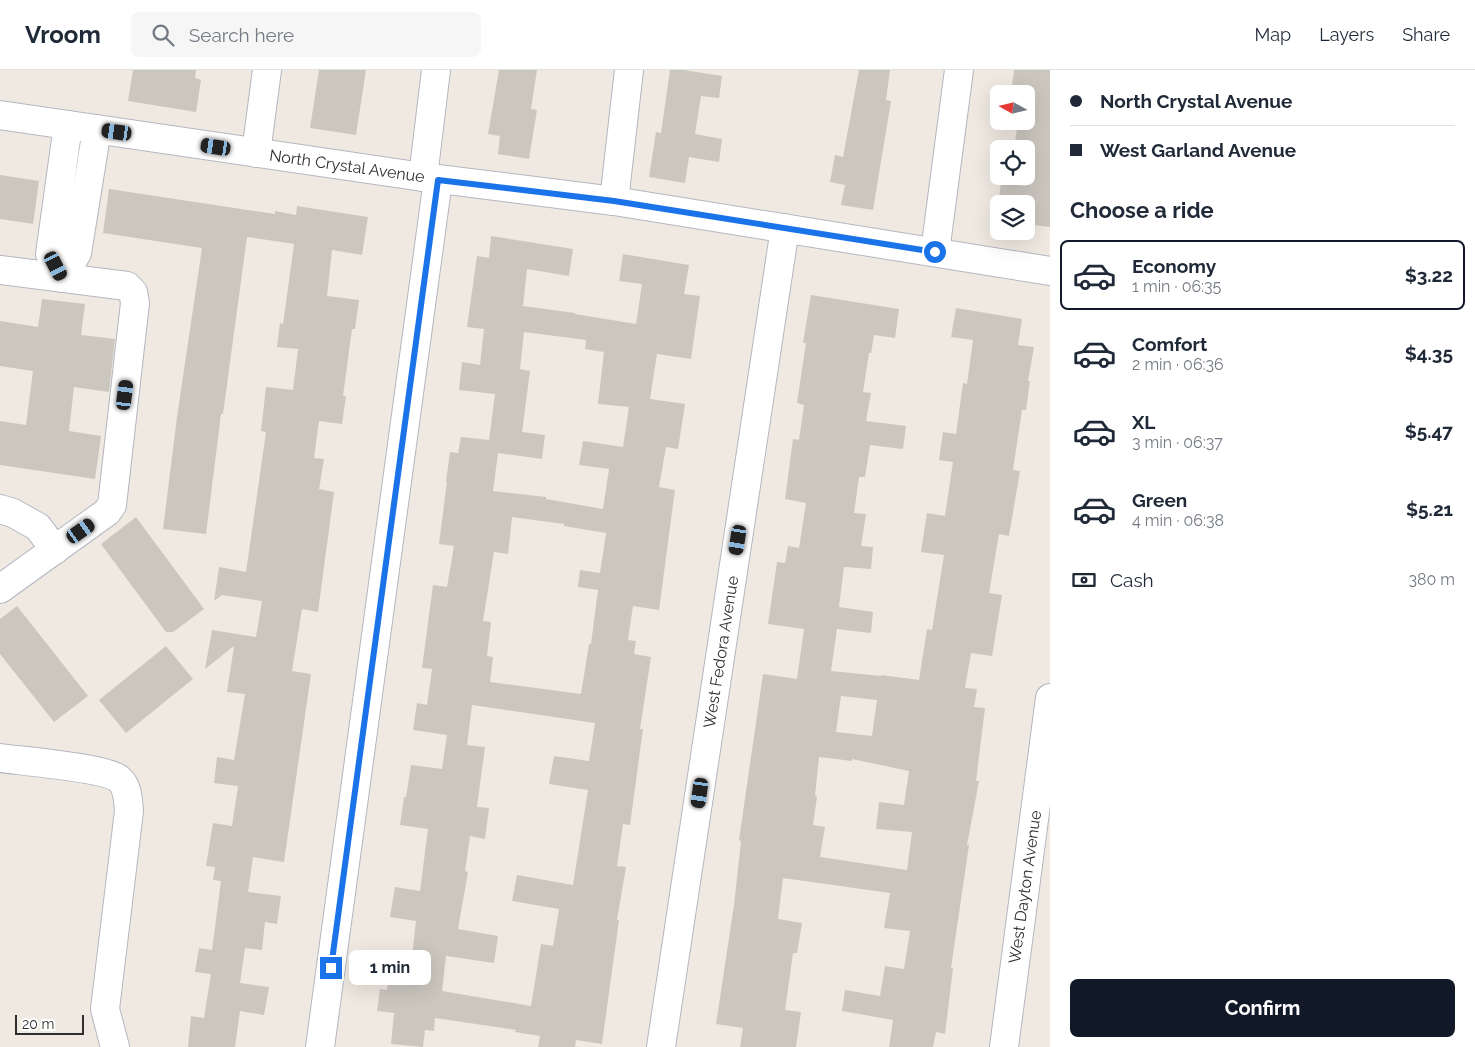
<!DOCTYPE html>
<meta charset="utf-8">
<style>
body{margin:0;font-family:Raleway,sans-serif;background:#f6f6f7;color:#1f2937;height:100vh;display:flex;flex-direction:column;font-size:19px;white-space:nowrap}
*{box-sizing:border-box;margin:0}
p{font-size:16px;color:#747a83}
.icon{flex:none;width:28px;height:28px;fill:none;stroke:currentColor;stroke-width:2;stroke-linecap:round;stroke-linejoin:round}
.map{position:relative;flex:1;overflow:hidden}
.sheet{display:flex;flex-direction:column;background:#fff;width:425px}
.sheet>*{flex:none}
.hud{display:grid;align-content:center;height:110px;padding:0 20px;background:#fff}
.needle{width:32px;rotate:278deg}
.buttons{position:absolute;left:990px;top:15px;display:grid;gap:10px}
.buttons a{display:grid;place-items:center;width:45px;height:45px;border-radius:8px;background:#fff;box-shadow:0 5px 20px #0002;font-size:25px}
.scale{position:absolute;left:15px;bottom:12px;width:69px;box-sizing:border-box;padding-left:5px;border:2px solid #2e2e2e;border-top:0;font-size:14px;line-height:18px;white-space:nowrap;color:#2e2e2e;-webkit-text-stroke:4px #fff;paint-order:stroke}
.end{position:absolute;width:22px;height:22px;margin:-11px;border:6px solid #1a73e8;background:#fff;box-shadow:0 0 0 2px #fff}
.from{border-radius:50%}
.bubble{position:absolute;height:35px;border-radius:8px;background:#fff;box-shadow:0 5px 20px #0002;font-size:16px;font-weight:700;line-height:35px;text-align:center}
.car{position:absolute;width:15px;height:30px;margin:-15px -8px;border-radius:6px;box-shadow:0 0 4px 1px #0007;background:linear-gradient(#222 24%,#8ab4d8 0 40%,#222 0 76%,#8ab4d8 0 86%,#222 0)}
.hud b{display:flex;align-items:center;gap:18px;height:48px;font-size:19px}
.hud b+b{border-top:1px solid #e0e1e3}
.hud i{width:12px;height:12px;background:#1f2937}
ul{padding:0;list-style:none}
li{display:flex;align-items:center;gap:15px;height:70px;margin:0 10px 8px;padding:0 10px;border:2px solid transparent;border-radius:8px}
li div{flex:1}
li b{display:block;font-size:19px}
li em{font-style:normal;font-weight:700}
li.active{border-color:#111827}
li>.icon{width:45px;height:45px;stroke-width:1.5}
h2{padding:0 20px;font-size:22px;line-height:60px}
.pay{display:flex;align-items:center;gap:12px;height:55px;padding:0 20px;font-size:19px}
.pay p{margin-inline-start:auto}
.cta{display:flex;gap:10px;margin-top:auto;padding:10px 20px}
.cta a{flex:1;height:58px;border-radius:8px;background:#111827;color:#fff;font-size:20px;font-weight:700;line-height:58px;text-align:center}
header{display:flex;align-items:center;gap:30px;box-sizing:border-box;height:70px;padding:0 25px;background:#fff;border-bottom:1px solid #e0e1e3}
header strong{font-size:24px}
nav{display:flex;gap:28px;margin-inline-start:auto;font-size:18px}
.search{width:350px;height:45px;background:#f6f6f7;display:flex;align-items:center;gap:12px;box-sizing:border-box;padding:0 18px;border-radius:8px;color:#747a83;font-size:19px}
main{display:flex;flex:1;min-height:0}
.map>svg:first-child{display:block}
.building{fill:#cbc7bf;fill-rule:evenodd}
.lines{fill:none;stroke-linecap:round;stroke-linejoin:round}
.minor-casing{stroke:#b4b7c1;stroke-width:30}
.minor{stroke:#fff;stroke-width:28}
.route{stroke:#1a73e8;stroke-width:6}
.labels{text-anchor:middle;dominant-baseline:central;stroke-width:4;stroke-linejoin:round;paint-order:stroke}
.street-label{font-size:16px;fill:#2e2e2e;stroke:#fff}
</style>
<header>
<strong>Vroom</strong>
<div class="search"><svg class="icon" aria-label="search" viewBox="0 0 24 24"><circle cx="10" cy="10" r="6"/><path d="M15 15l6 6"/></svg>Search here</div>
<nav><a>Map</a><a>Layers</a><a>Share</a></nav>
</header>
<main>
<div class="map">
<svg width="1050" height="977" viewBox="0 0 1050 977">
<rect width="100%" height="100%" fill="#efe9e1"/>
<g class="building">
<path d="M133,0H196L195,8L201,10L196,42L128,31Z"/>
<path d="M319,0H366L356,65L310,58Z"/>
<path d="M499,0H537L531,39L537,40L529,89L498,84L500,66L488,64Z"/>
<path d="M670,0H684L722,6L719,28L701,26L695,64L722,69L719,92L689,87L685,113L649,107L656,62L661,63Z"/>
<path d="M859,0H890L886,30L891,31L873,140L841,135L845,115L830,112L835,85L843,87Z"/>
<path d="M1014,0H1050V157L1026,154V134H999V150H996L1001,113L1026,116V79H1014L1018,51H1026V24H1011Z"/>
<path d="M0,105L39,111L33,154L0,149Z"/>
<path d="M109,119L275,144V141L296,145L297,136L368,147L362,185L332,180L327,226L359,230L355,259H352L343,326H346L342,354L319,351L314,388L324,389L319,419L334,422L318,542L302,539L292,601L311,604L284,792L253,787L248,822L281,826L277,854L265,852L262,880L245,878L240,913L269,917L264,945L240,941L235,977H188L191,946L204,948L211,904L195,902L199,878L212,880L221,811L213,810L215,797L206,796L213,753L232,756L238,716L214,713L217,687L234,690L245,624L227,622L234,576L205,599L212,560L256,567L262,531L222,525L214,531L219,497L246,502L266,362L261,361L266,317L293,320L298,279L277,277L280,253L283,254L294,174L247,167L223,344H221L206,464L163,459L177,347L202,178L103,163Z"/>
<path d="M491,166L573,179L569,206L527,199L523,236L575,243V244L636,254L642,214L619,211L623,184L689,195L684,224L700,226L691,289L657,284L650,329L685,334L678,379L666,377L659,417L675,420L659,540L633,536L628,570L636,571L634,584L651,587L640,659H643L630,755L623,754L617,796L626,797L617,850H619L602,974L576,970L575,977H538L540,966L515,962L516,960L435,948L434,961L425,960L423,977L391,974L394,943L377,941L380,919L387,920L391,883L412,886L416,851L390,847L395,817L420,821L428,759L400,755L404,727H406L411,695L442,699L447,665L413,660L417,633L427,635L432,599L422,598L433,515L447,517L454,476L439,474L447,411H446L450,382L458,383L461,367L489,370L495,324L459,320L462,292L480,295L484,259L467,257L477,186L489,188ZM524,262L586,270L585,279L604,282L598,334L629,337L623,377L583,371L579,395L609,399L603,439L546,429V427L493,421L498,383L542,389L545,365L522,362L530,301L520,299ZM512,447L564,454V456L606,463L600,503L580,500L578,517L598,520L591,574H589L581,624L490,612L493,587L487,586L491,552L483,551L494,482L508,484ZM472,635L595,653L589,691L554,686L549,714L588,720L573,815L517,805L512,831L559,839L553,876L541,874L531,936L442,921L446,886L494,893L498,866L458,859L468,802L465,801L470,766L485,769L489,738L477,737L485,677L467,675Z"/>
<path d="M811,225L899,239L895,268L874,265L871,283H869L863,322L871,323L866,351L906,356L903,379L870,375L865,407H859L854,443L866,444L861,476L873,477L871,499L844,497L839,537L873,542L871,563L837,559L831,601L881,606V605L919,610L927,559L932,560L944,485L921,482L927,443L945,446L953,392L939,390L943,362L956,364L963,313L967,314L973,270L951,267L956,238L1022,249L1018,275L1034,277L1028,311H1030L1026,340H1022L1013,400L1020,401L1009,466L999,464L989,523L1002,525L992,586L971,583L965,618L977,619L974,637L985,638L976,711H979L967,775H969L951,898H953L945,964L936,962L933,977H889L893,950L842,941L845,920L880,926L885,896L904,899L910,861L884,858L890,823L783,808L778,849L802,853L797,883H793L785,940L801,942L796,977H740L743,958L716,954L734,835L741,771L739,770L763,604L797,609L804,559L768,554L777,492L785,493L788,476L799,478L806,433L785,429L793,369L799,370L804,335L797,333L806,273H803ZM841,626L877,630L872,666L836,662ZM819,687L852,691V689L909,701L904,735L879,732L876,759L912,762L907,800L820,787L825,757L813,755L817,727L815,726Z"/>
<path d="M42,229L85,234L81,265L115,269L109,322L74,317L69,361L101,366L95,409L0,395V351L26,355L33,301L0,296V251L38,257Z"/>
<path d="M136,447L204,539L173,562H166L101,474Z"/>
<path d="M17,536L88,626L54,652L0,584V549Z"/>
<path d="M166,576L193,609L126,663L99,630Z"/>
</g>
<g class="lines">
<g class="minor-casing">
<g id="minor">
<path d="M0,45L423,107L614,131L1050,201"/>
<path d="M68,55L50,184L62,208L77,183L97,59"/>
<path d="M256,83L267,0"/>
<path d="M423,107L436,0"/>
<path d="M614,131L629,0"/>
<path d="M935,182L959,0"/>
<path d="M0,200L127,216L133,222L135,233L112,435L107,442L0,519"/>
<path d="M0,439L13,443L38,457L55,480"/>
<path d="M0,688C22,691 106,698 119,709C128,716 128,731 129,741L105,939L115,977"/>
<path d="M320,977L438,110"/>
<path d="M661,977L785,158"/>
<path d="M1004,977L1050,628"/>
</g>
</g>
<use href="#minor" class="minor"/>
</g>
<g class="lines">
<path class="route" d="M331,898L438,110L614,131L935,182"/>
</g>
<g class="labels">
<g class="street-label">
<text transform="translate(347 96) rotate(8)">North Crystal Avenue</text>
<text transform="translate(721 582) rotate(-81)">West Fedora Avenue</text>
<text transform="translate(1025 817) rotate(-82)">West Dayton Avenue</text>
</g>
</g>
</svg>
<div class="buttons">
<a><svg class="needle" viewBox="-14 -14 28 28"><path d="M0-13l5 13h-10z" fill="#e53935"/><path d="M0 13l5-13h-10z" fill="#747a83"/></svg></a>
<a><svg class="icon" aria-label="locate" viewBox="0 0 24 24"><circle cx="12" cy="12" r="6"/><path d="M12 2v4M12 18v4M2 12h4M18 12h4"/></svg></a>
<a><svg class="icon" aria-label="layers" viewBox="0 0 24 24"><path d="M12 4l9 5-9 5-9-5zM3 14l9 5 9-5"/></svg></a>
</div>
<div class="scale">20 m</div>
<i class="end from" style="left:935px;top:182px"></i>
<i class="end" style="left:331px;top:898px"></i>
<div class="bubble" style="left:349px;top:880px;width:82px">1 min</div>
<i class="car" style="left:117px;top:62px;rotate:278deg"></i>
<i class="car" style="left:216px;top:77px;rotate:279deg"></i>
<i class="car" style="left:56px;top:196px;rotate:153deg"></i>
<i class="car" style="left:125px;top:325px;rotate:7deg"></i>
<i class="car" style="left:81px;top:461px;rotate:55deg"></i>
<i class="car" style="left:738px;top:470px;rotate:189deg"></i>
<i class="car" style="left:700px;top:723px;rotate:188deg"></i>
</div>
<section class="sheet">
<div class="hud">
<b><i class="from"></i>North Crystal Avenue</b>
<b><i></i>West Garland Avenue</b>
</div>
<h2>Choose a ride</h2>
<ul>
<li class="active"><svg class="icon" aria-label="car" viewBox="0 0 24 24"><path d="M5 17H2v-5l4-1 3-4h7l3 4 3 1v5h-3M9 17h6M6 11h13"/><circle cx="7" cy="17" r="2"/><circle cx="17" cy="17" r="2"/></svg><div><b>Economy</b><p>1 min · 06:35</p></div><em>$3.22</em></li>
<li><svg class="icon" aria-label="car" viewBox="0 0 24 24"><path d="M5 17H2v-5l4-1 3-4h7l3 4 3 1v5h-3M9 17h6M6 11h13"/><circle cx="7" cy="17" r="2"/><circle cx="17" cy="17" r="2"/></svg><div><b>Comfort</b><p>2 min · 06:36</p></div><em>$4.35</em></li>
<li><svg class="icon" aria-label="car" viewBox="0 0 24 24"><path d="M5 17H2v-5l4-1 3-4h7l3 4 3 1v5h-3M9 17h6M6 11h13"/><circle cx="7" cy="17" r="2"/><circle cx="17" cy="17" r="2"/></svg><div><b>XL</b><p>3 min · 06:37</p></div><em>$5.47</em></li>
<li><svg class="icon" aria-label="car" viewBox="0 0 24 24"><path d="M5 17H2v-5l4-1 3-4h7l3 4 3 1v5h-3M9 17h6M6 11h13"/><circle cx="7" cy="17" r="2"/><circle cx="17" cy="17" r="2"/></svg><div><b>Green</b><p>4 min · 06:38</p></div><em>$5.21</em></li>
</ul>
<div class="pay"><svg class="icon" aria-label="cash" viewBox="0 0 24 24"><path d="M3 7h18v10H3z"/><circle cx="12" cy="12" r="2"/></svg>Cash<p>380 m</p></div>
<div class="cta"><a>Confirm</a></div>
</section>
</main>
